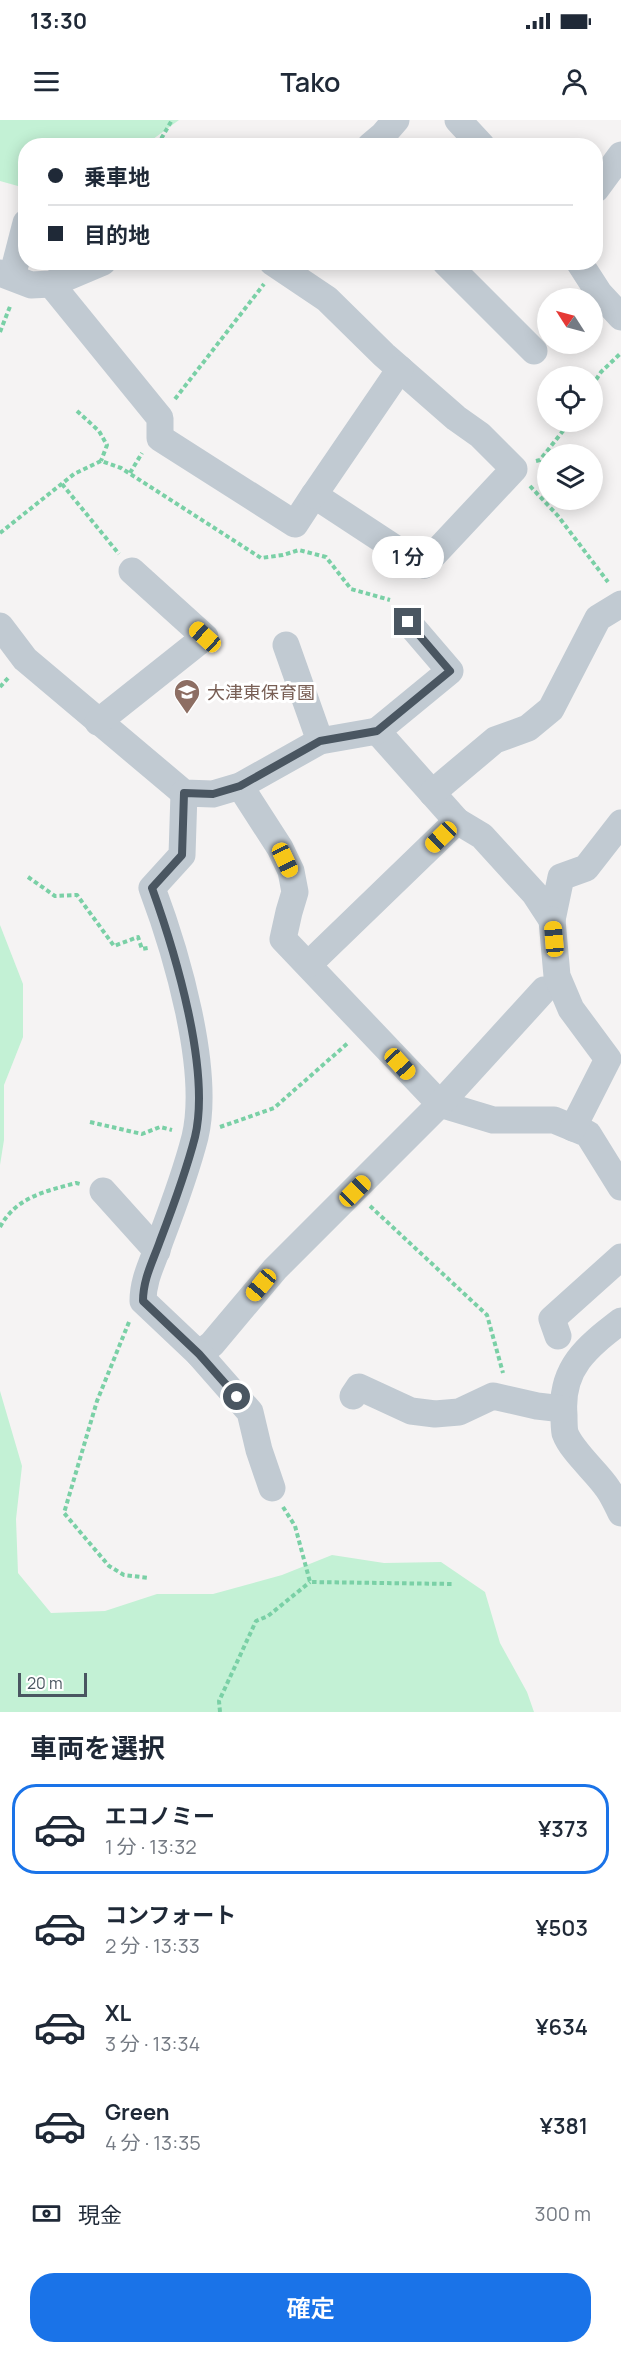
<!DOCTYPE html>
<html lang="ja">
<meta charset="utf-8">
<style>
body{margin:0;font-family:Manrope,"Noto Sans JP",sans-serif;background:#f2f2f3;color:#1f2937;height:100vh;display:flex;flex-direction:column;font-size:22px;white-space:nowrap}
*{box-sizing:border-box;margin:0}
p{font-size:20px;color:#747a83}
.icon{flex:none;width:33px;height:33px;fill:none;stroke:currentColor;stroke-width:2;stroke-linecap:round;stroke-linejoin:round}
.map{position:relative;height:1592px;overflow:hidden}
.details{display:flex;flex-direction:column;background:#fff;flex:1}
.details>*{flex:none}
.banner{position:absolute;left:18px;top:18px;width:585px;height:132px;border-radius:24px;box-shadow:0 3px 15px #0003;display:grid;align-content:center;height:132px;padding:0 30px;background:#fff}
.needle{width:39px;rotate:306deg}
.buttons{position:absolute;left:537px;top:168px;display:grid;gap:12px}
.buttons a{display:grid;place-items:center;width:66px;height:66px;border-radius:50%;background:#fff;box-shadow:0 3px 15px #0003;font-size:30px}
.scale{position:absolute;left:18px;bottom:15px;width:69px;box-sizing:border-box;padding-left:6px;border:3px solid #4a5661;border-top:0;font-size:16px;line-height:21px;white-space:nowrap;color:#4a5661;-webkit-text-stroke:4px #fff;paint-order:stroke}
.end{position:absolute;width:27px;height:27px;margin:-14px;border:8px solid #4a5661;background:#fff;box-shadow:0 0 0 3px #fff}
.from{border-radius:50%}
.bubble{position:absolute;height:42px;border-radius:21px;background:#fff;box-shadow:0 3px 15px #0003;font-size:20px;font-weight:600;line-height:42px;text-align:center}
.car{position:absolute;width:18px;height:36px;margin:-18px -9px;border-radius:8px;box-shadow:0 0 4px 2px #0007;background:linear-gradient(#f5c518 24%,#345 0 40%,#f5c518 0 76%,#345 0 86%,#f5c518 0)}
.banner b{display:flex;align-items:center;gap:21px;height:57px;font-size:22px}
.banner b+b{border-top:2px solid #e0e1e3}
.banner i{width:15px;height:15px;background:#1f2937}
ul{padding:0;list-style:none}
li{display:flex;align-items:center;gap:18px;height:90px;margin:0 12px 9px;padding:0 18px;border:3px solid transparent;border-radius:24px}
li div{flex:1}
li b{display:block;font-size:22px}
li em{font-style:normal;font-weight:600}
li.active{border-color:#1a73e8}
li>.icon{width:54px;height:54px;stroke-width:1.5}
h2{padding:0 30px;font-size:27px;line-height:72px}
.pay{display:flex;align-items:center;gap:15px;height:66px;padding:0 30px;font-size:22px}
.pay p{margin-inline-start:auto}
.cta{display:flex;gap:12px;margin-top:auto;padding:12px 30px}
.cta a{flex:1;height:69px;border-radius:24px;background:#1a73e8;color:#fff;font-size:24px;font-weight:600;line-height:69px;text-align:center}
.status{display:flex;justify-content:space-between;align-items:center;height:42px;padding:0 30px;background:#fff;direction:ltr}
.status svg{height:16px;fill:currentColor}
header{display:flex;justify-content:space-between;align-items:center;height:78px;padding:0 30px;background:#fff;font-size:27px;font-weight:600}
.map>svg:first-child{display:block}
.green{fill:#c3f1d5}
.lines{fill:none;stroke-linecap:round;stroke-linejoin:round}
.path{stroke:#7ad0a6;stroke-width:4;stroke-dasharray:4.5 3;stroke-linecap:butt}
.street{stroke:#c1cad2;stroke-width:27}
.route{stroke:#4a5661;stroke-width:8}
.labels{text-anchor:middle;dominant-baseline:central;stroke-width:6;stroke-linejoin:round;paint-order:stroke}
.education-label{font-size:18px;fill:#785e54;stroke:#fff;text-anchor:start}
</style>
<div class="status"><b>13:30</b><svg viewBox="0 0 49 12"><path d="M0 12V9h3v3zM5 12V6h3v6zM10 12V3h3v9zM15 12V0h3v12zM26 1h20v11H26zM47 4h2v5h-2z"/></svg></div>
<header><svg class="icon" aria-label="menu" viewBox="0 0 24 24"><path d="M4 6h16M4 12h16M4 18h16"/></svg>Tako<svg class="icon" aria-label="person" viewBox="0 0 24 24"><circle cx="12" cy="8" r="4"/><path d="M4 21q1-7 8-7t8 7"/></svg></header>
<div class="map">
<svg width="621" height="1592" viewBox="0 0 621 1592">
<rect width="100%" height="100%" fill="#f5f3f3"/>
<g class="green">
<path d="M0,0H179L145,25L26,26L25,68L0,61Z"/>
<path d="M0,805L23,864V917L4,965V1020L0,1045Z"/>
<path d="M0,1271L22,1346L16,1399L18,1453L51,1493L105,1491L157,1474H213L282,1455L332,1435L384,1443L441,1442L485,1472L500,1523L527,1572L534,1592H0Z"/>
</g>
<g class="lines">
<g class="path">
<path d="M161,26V19L172,0"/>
<path d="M0,212L11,184"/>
<path d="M592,266L601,252L621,233"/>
<path d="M175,279L264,164"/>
<path d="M77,291L99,311L107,325L101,341"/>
<path d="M536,341L540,340L570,302"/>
<path d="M130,353L142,333"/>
<path d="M62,364L119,434"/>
<path d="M530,366L558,396L608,462"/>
<path d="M0,413L74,354L101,341L121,348L261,438L283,435L299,430L326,437L351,469L390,480"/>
<path d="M0,567L9,557"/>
<path d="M28,757L55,776L77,775L114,826L138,817L142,829L148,828"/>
<path d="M90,1002L142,1014L160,1007L172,1010"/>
<path d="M220,1007L274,988L349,922"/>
<path d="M370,1086L487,1195L503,1253"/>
<path d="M0,1107C16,1077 46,1071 76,1063L80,1064"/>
<path d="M129,1202L97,1281L64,1393L109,1446L124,1455L149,1458"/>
<path d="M283,1387L295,1406L310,1462L453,1464"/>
<path d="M220,1592L219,1581L256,1501L268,1496L310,1462"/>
</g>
<g class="street">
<path d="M458,0L482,26"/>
<path d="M370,26L383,15L396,0"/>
<path d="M596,69L621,35"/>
<path d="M445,142L534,231"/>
<path d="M579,142L599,173L621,197"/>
<path d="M0,153L31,165L51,164L103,142"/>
<path d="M12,157L26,103"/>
<path d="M51,164L160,298V318L295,404L314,375L416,442L424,445L514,349L480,315L456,298L384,235L327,179L272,142"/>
<path d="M314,375L400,249"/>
<path d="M0,506L25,539L184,673L213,674L240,666L320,621L377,611L457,701L482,716L535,774L552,800L561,757L586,748L621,703"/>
<path d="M286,525L320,621"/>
<path d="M98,602L205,517L132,451"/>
<path d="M377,611L450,551L408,502"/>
<path d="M240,666L280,728L291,751L295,772L289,792L283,819L440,984L493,1000H554L588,1014L621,1067"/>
<path d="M184,673L182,735L152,768C176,832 211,949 195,1017C186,1052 173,1087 160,1121C153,1142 143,1159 143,1181L199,1234L212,1224L275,1149L440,984L544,870"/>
<path d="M432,673L495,620L528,608L551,589L598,498L621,484"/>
<path d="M552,800L557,856L571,889L608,939L573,1008"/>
<path d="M309,844L457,701"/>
<path d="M103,1071L157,1131"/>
<path d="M621,1201C587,1227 560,1248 564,1295C564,1300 564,1308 565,1313C572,1332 597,1352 608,1369C613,1376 617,1385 621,1393"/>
<path d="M558,1216L552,1199L621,1137"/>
<path d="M199,1234L250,1292L259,1330L272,1368"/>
<path d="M353,1276L359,1267L411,1291L435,1294L459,1292L493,1276L537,1286L563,1289"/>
</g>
</g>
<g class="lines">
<path class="route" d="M237,1277L199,1234L143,1181C143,1159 153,1141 160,1121C173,1087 186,1052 195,1017C211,950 175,832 152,768L182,735L184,673L213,674L240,666L320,621L377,611L450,551L408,502"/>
</g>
<defs>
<g id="school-pin" transform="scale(1.35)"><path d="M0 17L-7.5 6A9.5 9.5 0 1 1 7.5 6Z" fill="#8d6e63" stroke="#fff"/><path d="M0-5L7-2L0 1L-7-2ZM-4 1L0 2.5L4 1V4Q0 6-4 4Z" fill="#fff"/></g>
</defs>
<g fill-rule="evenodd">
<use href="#school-pin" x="187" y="572"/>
</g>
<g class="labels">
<g class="education-label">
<text x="207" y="572">大津東保育園</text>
</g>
</g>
</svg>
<div class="buttons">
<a><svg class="needle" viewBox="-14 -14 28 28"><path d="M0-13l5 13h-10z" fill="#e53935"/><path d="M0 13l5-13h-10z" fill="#747a83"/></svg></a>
<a><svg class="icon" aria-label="locate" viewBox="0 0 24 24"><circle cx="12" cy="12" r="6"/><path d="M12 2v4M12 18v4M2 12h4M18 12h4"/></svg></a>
<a><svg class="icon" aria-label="layers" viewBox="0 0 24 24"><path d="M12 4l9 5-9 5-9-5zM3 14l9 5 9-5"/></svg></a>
</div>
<div class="scale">20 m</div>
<i class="end from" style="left:237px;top:1277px"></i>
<i class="end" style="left:408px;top:502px"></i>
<div class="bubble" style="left:372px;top:416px;width:72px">1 分</div>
<i class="car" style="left:205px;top:517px;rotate:312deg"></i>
<i class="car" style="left:441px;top:717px;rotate:226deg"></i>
<i class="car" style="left:285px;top:740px;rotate:155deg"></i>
<i class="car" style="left:554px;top:819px;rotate:355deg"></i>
<i class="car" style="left:400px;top:944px;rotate:137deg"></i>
<i class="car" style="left:355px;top:1071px;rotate:45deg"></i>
<i class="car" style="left:261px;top:1165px;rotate:220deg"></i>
<div class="banner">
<b><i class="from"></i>乗車地</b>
<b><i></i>目的地</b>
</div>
</div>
<section class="details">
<h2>車両を選択</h2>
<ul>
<li class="active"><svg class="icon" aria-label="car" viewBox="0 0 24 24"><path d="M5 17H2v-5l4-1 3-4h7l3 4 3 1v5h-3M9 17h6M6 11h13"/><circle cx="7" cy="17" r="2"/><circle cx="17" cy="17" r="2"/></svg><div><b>エコノミー</b><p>1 分 · 13:32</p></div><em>¥373</em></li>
<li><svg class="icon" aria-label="car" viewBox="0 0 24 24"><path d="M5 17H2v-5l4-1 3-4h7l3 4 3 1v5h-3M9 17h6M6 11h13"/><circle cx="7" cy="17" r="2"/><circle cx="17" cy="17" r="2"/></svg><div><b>コンフォート</b><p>2 分 · 13:33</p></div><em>¥503</em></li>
<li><svg class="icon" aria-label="car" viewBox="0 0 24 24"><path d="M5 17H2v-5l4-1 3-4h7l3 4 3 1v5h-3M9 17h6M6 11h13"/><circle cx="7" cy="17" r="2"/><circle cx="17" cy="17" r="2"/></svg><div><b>XL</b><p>3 分 · 13:34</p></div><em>¥634</em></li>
<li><svg class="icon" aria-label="car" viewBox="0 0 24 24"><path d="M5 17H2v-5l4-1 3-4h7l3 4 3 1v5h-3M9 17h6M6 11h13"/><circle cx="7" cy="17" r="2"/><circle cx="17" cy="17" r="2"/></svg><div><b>Green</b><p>4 分 · 13:35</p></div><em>¥381</em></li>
</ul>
<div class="pay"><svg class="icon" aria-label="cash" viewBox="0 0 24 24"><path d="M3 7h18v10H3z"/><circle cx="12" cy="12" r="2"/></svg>現金<p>300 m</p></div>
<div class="cta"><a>確定</a></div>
</section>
